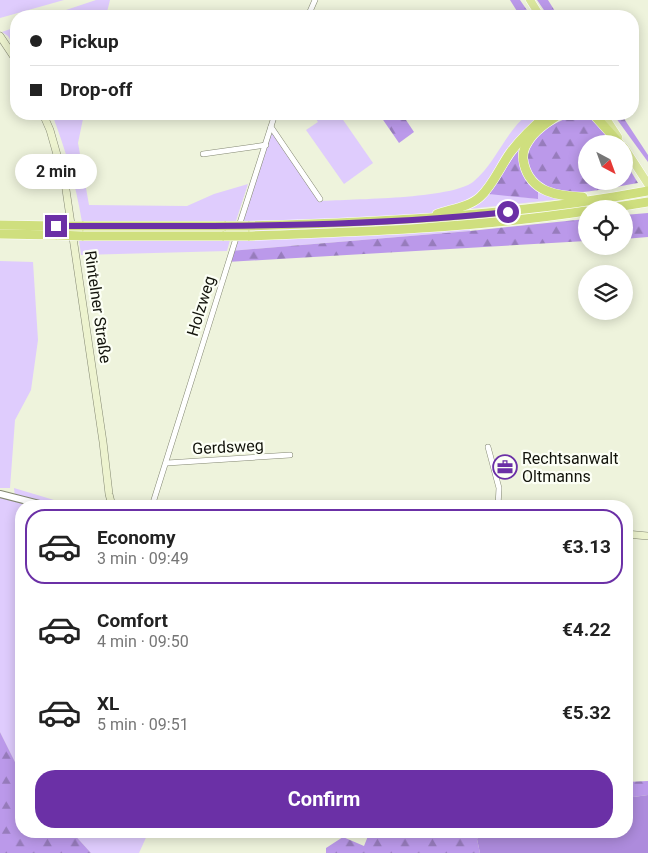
<!DOCTYPE html>
<meta charset="utf-8">
<style>
body{margin:0;font-family:Roboto,sans-serif;background:#f2f2f2;color:#222;height:100vh;display:flex;flex-direction:column;font-size:19px;white-space:nowrap}
*{box-sizing:border-box;margin:0}
p{font-size:16px;color:#767676}
.icon{flex:none;width:28px;height:28px;fill:none;stroke:currentColor;stroke-width:2;stroke-linecap:round;stroke-linejoin:round}
.map{position:relative;flex:1;overflow:hidden}
.side{position:absolute;left:15px;top:500px;width:618px;height:338px;display:flex;flex-direction:column;background:#fff;border-radius:20px;box-shadow:0 2px 12px #0003}
.side>*{flex:none}
.top-card{position:absolute;left:10px;top:10px;width:629px;height:110px;border-radius:20px;box-shadow:0 2px 12px #0003;display:grid;align-content:center;height:110px;padding:0 20px;background:#fff}
.needle{width:32px;rotate:139deg}
.controls{position:absolute;left:578px;top:135px;display:grid;gap:10px}
.controls a{display:grid;place-items:center;width:55px;height:55px;border-radius:50%;background:#fff;box-shadow:0 2px 12px #0003;font-size:25px}
.end{position:absolute;width:22px;height:22px;margin:-11px;border:6px solid #6b30a6;background:#fff;box-shadow:0 0 0 2px #fff}
.from{border-radius:50%}
.bubble{position:absolute;height:35px;border-radius:18px;background:#fff;box-shadow:0 2px 12px #0003;font-size:16px;font-weight:700;line-height:35px;text-align:center}
.top-card b{display:flex;align-items:center;gap:18px;height:48px;font-size:19px}
.top-card b+b{border-top:1px solid #e0e0e0}
.top-card i{width:12px;height:12px;background:#222}
ul{padding:9px 0 0;list-style:none}
li{display:flex;align-items:center;gap:15px;height:75px;margin:0 10px 8px;padding:0 10px;border:2px solid transparent;border-radius:20px}
li div{flex:1}
li b{display:block;font-size:19px}
li em{font-style:normal;font-weight:700}
li.selected{border-color:#6b30a6}
li>.icon{width:45px;height:45px;stroke-width:1.5}
.action{display:flex;gap:10px;margin-top:auto;padding:10px 20px}
.action a{flex:1;height:58px;border-radius:20px;background:#6b30a6;color:#fff;font-size:20px;font-weight:700;line-height:58px;text-align:center}
.map>svg:first-child{display:block}
.grass{fill:#dfccfd}
.forest{fill:url(#forest-firs)}
.water{fill:#ad8bdc}
.lines{fill:none;stroke-linecap:round;stroke-linejoin:round}
.minor-casing{stroke:#838772;stroke-width:6}
.tertiary-casing{stroke:#838772;stroke-width:8}
.secondary-casing{stroke:#838772;stroke-width:8}
.primary-casing{stroke:#fff;stroke-width:9}
.trunk-casing{stroke:#fff;stroke-width:10}
.minor{stroke:#fff;stroke-width:5}
.tertiary{stroke:#fff;stroke-width:6}
.secondary{stroke:#edf3cf;stroke-width:7}
.primary{stroke:#dbe79e;stroke-width:8}
.trunk{stroke:#cfdf7e;stroke-width:9}
.trunk-bridge-casing{stroke:#fff;stroke-width:10;stroke-linecap:butt}
.trunk-bridge{stroke:#cfdf7e;stroke-width:9}
.route{stroke:#6b30a6;stroke-width:6}
.labels{text-anchor:middle;dominant-baseline:central;stroke-width:4.5;stroke-linejoin:round;paint-order:stroke}
.street-label{font-size:16px;fill:#12130b;stroke:#fcfff5}
.poi-label{font-size:16px;fill:#12130b;stroke:#fcfff5;text-anchor:start}
</style>
<div class="map">
<svg width="648" height="853" viewBox="0 0 648 853">
<defs>
<pattern id="forest-firs" width="22" height="20" patternUnits="userSpaceOnUse" patternTransform="scale(1.25)"><rect width="22" height="20" fill="#bb99ea"/><path d="M5 1l3.5 6h-7zM16 11l3.5 6h-7z" fill="#977cbc"/></pattern>
</defs>
<rect width="100%" height="100%" fill="#eef3dc"/>
<g class="grass">
<path d="M0,0H64L0,18Z"/>
<path d="M96,0H110L106,16H48Z"/>
<path d="M16,27V49L8,36L2,32Z"/>
<path d="M52,114H84L78,143L89,205L187,206L214,194L248,184L236,221L82,222C76,185 65,148 52,114Z"/>
<path d="M313,114H339L373,163L344,184L306,130L318,122Z"/>
<path d="M528,114H541L518,137L523,142L490,193L538,199V191L562,199L469,209L470,231L230,251L238,221L271,127L321,201C353,199 451,199 473,182C496,163 505,132 528,114Z"/>
<path d="M79,240H230L227,251L81,255Z"/>
<path d="M0,261L33,262L38,340L31,390L15,420L10,488H0Z"/>
<path d="M14,488L74,506H21V547H18L21,566V630L15,664L21,690V774L0,732V497H15Z"/>
<path d="M71,831H149L139,853H91Z"/>
</g>
<g class="forest">
<path d="M510,0H520L531,16H520Z"/>
<path d="M537,0H548L558,16H548Z"/>
<path d="M379,114H402L414,132L399,143Z"/>
<path d="M577,114C596,116 603,129 613,144H586V181H624V160L638,183C614,187 579,196 554,191C533,187 521,162 532,143C540,129 562,120 577,114Z"/>
<path d="M613,114H621L648,155V162Z"/>
<path d="M523,142L529,184L538,191V199L489,194Z"/>
<path d="M648,213V237L624,239V215Z"/>
<path d="M586,219V241L227,262L230,251L470,231Z"/>
<path d="M0,732L21,774V831H71L91,853H0Z"/>
<path d="M648,781V795L626,798V782Z"/>
<path d="M370,831H482L477,839L480,853H326V848L343,837L364,846Z"/>
</g>
<path class="water" d="M648,795V853H480L477,839L482,831H626V798Z"/>
<g class="lines">
<g class="minor-casing">
<g id="minor">
<path d="M308,16L315,0"/>
<path d="M271,127L320,199"/>
<path d="M203,154L266,145"/>
<path d="M239,226L275,114"/>
<path d="M488,447L499,488L498,506"/>
<path d="M167,463L290,455"/>
<path d="M152,506L237,235"/>
</g>
</g>
<g class="tertiary-casing">
<path id="tertiary" d="M0,494L47,506"/>
</g>
<g class="secondary-casing">
<g id="secondary">
<path d="M0,36L16,60"/>
<path d="M43,114L50,130L65,183L103,442L109,494L112,506"/>
<path d="M626,534L648,536"/>
</g>
</g>
<g class="primary-casing">
<g id="primary">
<path d="M530,0L540,16"/>
<path d="M603,114L618,137"/>
<path d="M624,147L648,184"/>
</g>
</g>
<g class="trunk-casing">
<g id="trunk">
<path d="M560,114C548,122 535,130 528,142C523,149 522,157 524,164C531,193 558,196 583,197"/>
<path d="M593,114L620,144"/>
<path d="M604,209L648,202"/>
<path d="M437,214C451,209 469,207 480,197C493,185 500,167 510,153C521,138 534,126 548,114"/>
<path d="M0,225L56,226"/>
<path d="M82,226H226"/>
<path d="M248,226C382,222 516,216 648,191"/>
<path d="M0,234L57,235"/>
<path d="M82,236H224"/>
<path d="M248,236C361,232 474,228 586,211"/>
</g>
</g>
<use href="#minor" class="minor"/>
<use href="#tertiary" class="tertiary"/>
<use href="#secondary" class="secondary"/>
<use href="#primary" class="primary"/>
<use href="#trunk" class="trunk"/>
<g class="trunk-bridge-casing">
<g id="trunk-bridge">
<path d="M56,226H82"/>
<path d="M226,226H248"/>
<path d="M57,235L82,236"/>
<path d="M224,236H248"/>
</g>
</g>
<use href="#trunk-bridge" class="trunk-bridge"/>
</g>
<g class="lines">
<path class="route" d="M56,226C207,226 358,228 508,212"/>
</g>
<defs>
<g id="office-ring" transform="scale(1.25)"><circle r="9.5" fill="#fcfff5" stroke="#6b30a6" stroke-width="1.5"/><path d="M-6-3h4V-5.5h4V-3h4V5H-6ZM-1-4.5V-3h2v-1.5ZM-6 0V1H6V0Z" fill="#6b30a6"/></g>
</defs>
<g fill-rule="evenodd">
<use href="#office-ring" x="505" y="467"/>
</g>
<g class="labels">
<g class="street-label">
<text transform="translate(201 306) rotate(-73)">Holzweg</text>
<text transform="translate(98 307) rotate(82)">Rintelner Straße</text>
<text transform="translate(228 447) rotate(-3)">Gerdsweg</text>
</g>
<g class="poi-label">
<text x="522" y="458">Rechtsanwalt<tspan x="522" dy="18">Oltmanns</tspan></text>
</g>
</g>
</svg>
<div class="controls">
<a><svg class="needle" viewBox="-14 -14 28 28"><path d="M0-13l5 13h-10z" fill="#e53935"/><path d="M0 13l5-13h-10z" fill="#767676"/></svg></a>
<a><svg class="icon" aria-label="locate" viewBox="0 0 24 24"><circle cx="12" cy="12" r="6"/><path d="M12 2v4M12 18v4M2 12h4M18 12h4"/></svg></a>
<a><svg class="icon" aria-label="layers" viewBox="0 0 24 24"><path d="M12 4l9 5-9 5-9-5zM3 14l9 5 9-5"/></svg></a>
</div>
<i class="end from" style="left:508px;top:212px"></i>
<i class="end" style="left:56px;top:226px"></i>
<div class="bubble" style="left:15px;top:154px;width:82px">2 min</div>
<div class="top-card">
<b><i class="from"></i>Pickup</b>
<b><i></i>Drop-off</b>
</div>
<section class="side">
<ul>
<li class="selected"><svg class="icon" aria-label="car" viewBox="0 0 24 24"><path d="M5 17H2v-5l4-1 3-4h7l3 4 3 1v5h-3M9 17h6M6 11h13"/><circle cx="7" cy="17" r="2"/><circle cx="17" cy="17" r="2"/></svg><div><b>Economy</b><p>3 min · 09:49</p></div><em>€3.13</em></li>
<li><svg class="icon" aria-label="car" viewBox="0 0 24 24"><path d="M5 17H2v-5l4-1 3-4h7l3 4 3 1v5h-3M9 17h6M6 11h13"/><circle cx="7" cy="17" r="2"/><circle cx="17" cy="17" r="2"/></svg><div><b>Comfort</b><p>4 min · 09:50</p></div><em>€4.22</em></li>
<li><svg class="icon" aria-label="car" viewBox="0 0 24 24"><path d="M5 17H2v-5l4-1 3-4h7l3 4 3 1v5h-3M9 17h6M6 11h13"/><circle cx="7" cy="17" r="2"/><circle cx="17" cy="17" r="2"/></svg><div><b>XL</b><p>5 min · 09:51</p></div><em>€5.32</em></li>
</ul>
<div class="action"><a>Confirm</a></div>
</section>
</div>
